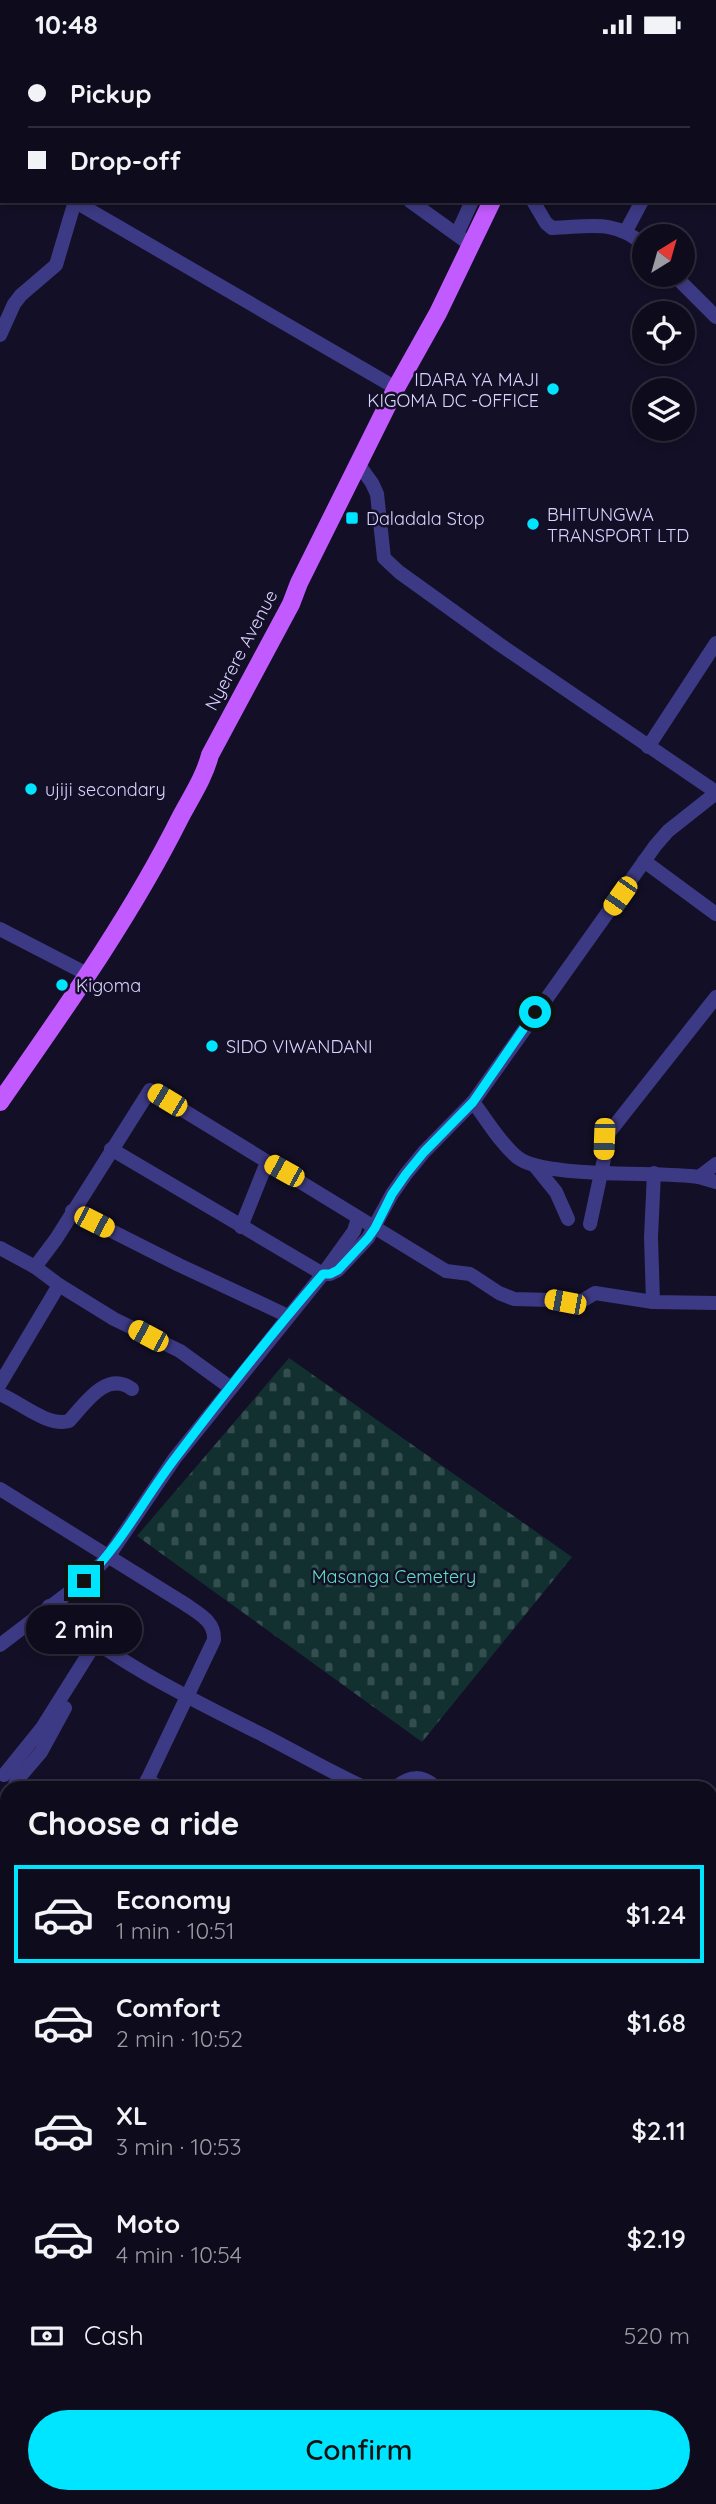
<!DOCTYPE html>
<meta charset="utf-8">
<style>
body{margin:0;font-family:Quicksand,sans-serif;background:#171425;color:#f1f3f6;height:100vh;display:flex;flex-direction:column;font-size:26px;white-space:nowrap}
*{box-sizing:border-box;margin:0}
p{font-size:23px;color:#9b9ba3}
.icon{flex:none;width:38px;height:38px;fill:none;stroke:currentColor;stroke-width:2;stroke-linecap:round;stroke-linejoin:round}
.map{position:relative;flex:1;overflow:hidden}
.side{position:absolute;left:0px;top:1732px;width:718px;height:723px;display:flex;flex-direction:column;background:#0e0b1c;border-radius:21px 21px 0 0;box-shadow:0 4px 10px #0003,0 0 0 2px #2e2b3b}
.side>*{flex:none}
.banner{position:absolute;left:0px;top:0px;width:718px;height:154px;box-shadow:0 4px 10px #0003,0 0 0 2px #2e2b3b;display:grid;align-content:center;height:154px;padding:0 28px;background:#0e0b1c}
.needle{width:46px;rotate:37deg}
.tools{position:absolute;left:632px;top:175px;display:grid;gap:14px}
.tools a{display:grid;place-items:center;width:63px;height:63px;border-radius:50%;background:#0e0b1c;box-shadow:0 4px 10px #0003,0 0 0 2px #2e2b3b;font-size:35px}
.end{position:absolute;width:32px;height:32px;margin:-16px;border:9px solid #00e5ff;background:#111;box-shadow:0 0 0 4px #111}
.from{border-radius:50%}
.bubble{position:absolute;height:49px;border-radius:24px;background:#0e0b1c;box-shadow:0 4px 10px #0003,0 0 0 2px #2e2b3b;font-size:23px;font-weight:600;line-height:49px;text-align:center}
.car{position:absolute;width:21px;height:42px;margin:-21px -10px;border-radius:9px;box-shadow:0 0 5px 2px #0007;background:linear-gradient(#f5c518 24%,#345 0 40%,#f5c518 0 76%,#345 0 86%,#f5c518 0)}
.banner b{display:flex;align-items:center;gap:24px;height:66px;font-size:26px}
.banner b+b{border-top:2px solid #2e2b3b}
.banner i{width:18px;height:18px;background:#f1f3f6}
ul{padding:0;list-style:none}
li{display:flex;align-items:center;gap:21px;height:98px;margin:0 14px 10px;padding:0 14px;border:4px solid transparent;border-radius:0px}
li div{flex:1}
li b{display:block;font-size:26px}
li em{font-style:normal;font-weight:600}
li.active{border-color:#00e5ff}
li>.icon{width:63px;height:63px;stroke-width:1.5}
h2{padding:0 28px;font-size:32px;line-height:84px}
.pay{display:flex;align-items:center;gap:18px;height:77px;padding:0 28px;font-size:26px}
.pay p{margin-inline-start:auto}
.button{display:flex;gap:14px;margin-top:auto;padding:14px 28px}
.button a{flex:1;height:80px;border-radius:42px;background:#00e5ff;color:#111;font-size:28px;font-weight:600;line-height:80px;text-align:center}
.status{display:flex;justify-content:space-between;align-items:center;height:49px;padding:0 35px;background:#0e0b1c;direction:ltr}
.status svg{height:19px;fill:currentColor}
.map>svg:first-child{display:block}
.cemetery{fill:url(#cemetery-stones)}
.lines{fill:none;stroke-linecap:round;stroke-linejoin:round}
.minor{stroke:#3d3a85;stroke-width:14}
.major{stroke:#c25bff;stroke-width:18}
.route{stroke:#00e5ff;stroke-width:9}
.poi-dot{fill:#00e5ff;stroke:#130f26;stroke-width:2.5}
.labels{text-anchor:middle;dominant-baseline:central;stroke-width:5;stroke-linejoin:round;paint-order:stroke}
.poi-label{font-size:18px;fill:#d9d4ff;stroke:#130f26;text-anchor:start}
.street-label{font-size:18px;fill:#d9d4ff;stroke:#130f26}
.park-label{font-size:18px;fill:#5fe0c0;stroke:#130f26}
</style>
<div class="status"><b>10:48</b><svg viewBox="0 0 49 12"><path d="M0 12V9h3v3zM5 12V6h3v6zM10 12V3h3v9zM15 12V0h3v12zM26 1h20v11H26zM47 4h2v5h-2z"/></svg></div>
<div class="map">
<svg width="716" height="2455" viewBox="0 0 716 2455">
<defs>
<pattern id="cemetery-stones" width="16" height="16" patternUnits="userSpaceOnUse" patternTransform="scale(1.75)"><rect width="16" height="16" fill="#12302f"/><path d="M2 7V4a2 2 0 0 1 4 0v3zM10 15v-3a2 2 0 0 1 4 0v3z" fill="#344d4e"/></pattern>
</defs>
<rect width="100%" height="100%" fill="#130f26"/>
<path class="cemetery" d="M289,1309L572,1508L422,1693L137,1487Z"/>
<g class="lines">
<g class="minor">
<path d="M96,0L97,2"/>
<path d="M122,0L126,2"/>
<path d="M545,2V0"/>
<path d="M0,9L2,7"/>
<path d="M716,11V10"/>
<path d="M0,109L2,110"/>
<path d="M74,152L396,339"/>
<path d="M410,152L471,196"/>
<path d="M533,152L546,174L552,179C588,178 614,169 644,196"/>
<path d="M626,182L642,152"/>
<path d="M457,185L472,152"/>
<path d="M674,226L716,268"/>
<path d="M0,286L14,255L21,246L56,216L75,152"/>
<path d="M359,416L372,434L377,445L384,509L399,523L499,595L716,743"/>
<path d="M648,698L716,594"/>
<path d="M644,812L716,865"/>
<path d="M0,880L87,925"/>
<path d="M473,1053C487,1071 500,1094 517,1108C543,1130 659,1122 699,1128L716,1115"/>
<path d="M111,1100L323,1225H330L338,1221L368,1189L392,1145L406,1125L424,1103L473,1053L655,797L668,782L716,744"/>
<path d="M535,1117L556,1143L568,1170"/>
<path d="M699,1128L716,1133"/>
<path d="M72,1162L179,1216L288,1267"/>
<path d="M590,1175L604,1110V1090L716,948"/>
<path d="M241,1178L267,1113"/>
<path d="M0,1199L35,1218L59,1236L114,1270L180,1302L231,1339"/>
<path d="M35,1218L56,1190L150,1041L446,1222L470,1225L499,1244L514,1250L551,1251L577,1255L595,1244L653,1253L716,1254"/>
<path d="M653,1253L651,1188L654,1124"/>
<path d="M0,1335L59,1236"/>
<path d="M0,1345C20,1353 47,1378 69,1372C85,1355 106,1321 132,1340"/>
<path d="M0,1440L185,1555C199,1565 215,1572 214,1591L143,1740"/>
<path d="M49,1557C112,1612 189,1649 263,1686C298,1704 332,1724 368,1740"/>
<path d="M0,1596L84,1532L108,1508L175,1409L323,1225L354,1182L358,1169"/>
<path d="M4,1726L42,1679L96,1593"/>
<path d="M147,1731L163,1740"/>
<path d="M13,1740L17,1731L41,1703L65,1659"/>
<path d="M393,1740C410,1726 422,1725 438,1740"/>
<path d="M0,1764L7,1751"/>
<path d="M0,1910L7,1913"/>
<path d="M0,2026L7,2013"/>
<path d="M0,2198L7,2200"/>
<path d="M710,2255L716,2260"/>
<path d="M0,2335L7,2338"/>
<path d="M37,2455L39,2448"/>
<path d="M116,2455L118,2448"/>
</g>
<g class="major">
<path d="M565,2L566,0"/>
<path d="M0,1053C64,961 130,869 180,769C191,748 204,729 210,706L291,555L299,534L396,339L438,264L492,152"/>
</g>
</g>
<g class="lines">
<path class="route" d="M84,1532C123,1493 143,1451 176,1408C223,1346 272,1284 323,1225H330L338,1221L368,1189L375,1179L392,1145L406,1125L424,1103L473,1053L535,963"/>
</g>
<g class="poi-dot">
<circle cx="553" cy="340" r="7"/>
<rect x="345" y="462" width="14" height="14" rx="3.5"/>
<circle cx="533" cy="475" r="7"/>
<circle cx="31" cy="740" r="7"/>
<circle cx="62" cy="936" r="7"/>
<circle cx="212" cy="997" r="7"/>
</g>
<g class="labels">
<g class="poi-label">
<text x="539" y="330" text-anchor="end">IDARA YA MAJI<tspan x="539" dy="21">KIGOMA DC -OFFICE</tspan></text>
<text x="547" y="465">BHITUNGWA<tspan x="547" dy="21">TRANSPORT LTD</tspan></text>
<text x="366" y="469">Daladala Stop</text>
<text x="45" y="740">ujiji secondary</text>
<text x="76" y="936">Kigoma</text>
<text x="226" y="997">SIDO VIWANDANI</text>
</g>
<g class="street-label">
<text transform="translate(241 601) rotate(-62)">Nyerere Avenue</text>
</g>
<g class="park-label">
<text x="394" y="1527">Masanga Cemetery</text>
</g>
</g>
</svg>
<div class="tools">
<a><svg class="needle" viewBox="-14 -14 28 28"><path d="M0-13l5 13h-10z" fill="#e53935"/><path d="M0 13l5-13h-10z" fill="#9b9ba3"/></svg></a>
<a><svg class="icon" aria-label="locate" viewBox="0 0 24 24"><circle cx="12" cy="12" r="6"/><path d="M12 2v4M12 18v4M2 12h4M18 12h4"/></svg></a>
<a><svg class="icon" aria-label="layers" viewBox="0 0 24 24"><path d="M12 4l9 5-9 5-9-5zM3 14l9 5 9-5"/></svg></a>
</div>
<i class="end from" style="left:535px;top:963px"></i>
<i class="end" style="left:84px;top:1532px"></i>
<div class="bubble" style="left:26px;top:1556px;width:116px">2 min</div>
<i class="car" style="left:620px;top:847px;rotate:215deg"></i>
<i class="car" style="left:167px;top:1051px;rotate:301deg"></i>
<i class="car" style="left:604px;top:1090px;rotate:182deg"></i>
<i class="car" style="left:284px;top:1122px;rotate:299deg"></i>
<i class="car" style="left:94px;top:1173px;rotate:117deg"></i>
<i class="car" style="left:565px;top:1253px;rotate:281deg"></i>
<i class="car" style="left:148px;top:1287px;rotate:298deg"></i>
<div class="banner">
<b><i class="from"></i>Pickup</b>
<b><i></i>Drop-off</b>
</div>
<section class="side">
<h2>Choose a ride</h2>
<ul>
<li class="active"><svg class="icon" aria-label="car" viewBox="0 0 24 24"><path d="M5 17H2v-5l4-1 3-4h7l3 4 3 1v5h-3M9 17h6M6 11h13"/><circle cx="7" cy="17" r="2"/><circle cx="17" cy="17" r="2"/></svg><div><b>Economy</b><p>1 min · 10:51</p></div><em>$1.24</em></li>
<li><svg class="icon" aria-label="car" viewBox="0 0 24 24"><path d="M5 17H2v-5l4-1 3-4h7l3 4 3 1v5h-3M9 17h6M6 11h13"/><circle cx="7" cy="17" r="2"/><circle cx="17" cy="17" r="2"/></svg><div><b>Comfort</b><p>2 min · 10:52</p></div><em>$1.68</em></li>
<li><svg class="icon" aria-label="car" viewBox="0 0 24 24"><path d="M5 17H2v-5l4-1 3-4h7l3 4 3 1v5h-3M9 17h6M6 11h13"/><circle cx="7" cy="17" r="2"/><circle cx="17" cy="17" r="2"/></svg><div><b>XL</b><p>3 min · 10:53</p></div><em>$2.11</em></li>
<li><svg class="icon" aria-label="car" viewBox="0 0 24 24"><path d="M5 17H2v-5l4-1 3-4h7l3 4 3 1v5h-3M9 17h6M6 11h13"/><circle cx="7" cy="17" r="2"/><circle cx="17" cy="17" r="2"/></svg><div><b>Moto</b><p>4 min · 10:54</p></div><em>$2.19</em></li>
</ul>
<div class="pay"><svg class="icon" aria-label="cash" viewBox="0 0 24 24"><path d="M3 7h18v10H3z"/><circle cx="12" cy="12" r="2"/></svg>Cash<p>520 m</p></div>
<div class="button"><a>Confirm</a></div>
</section>
</div>
